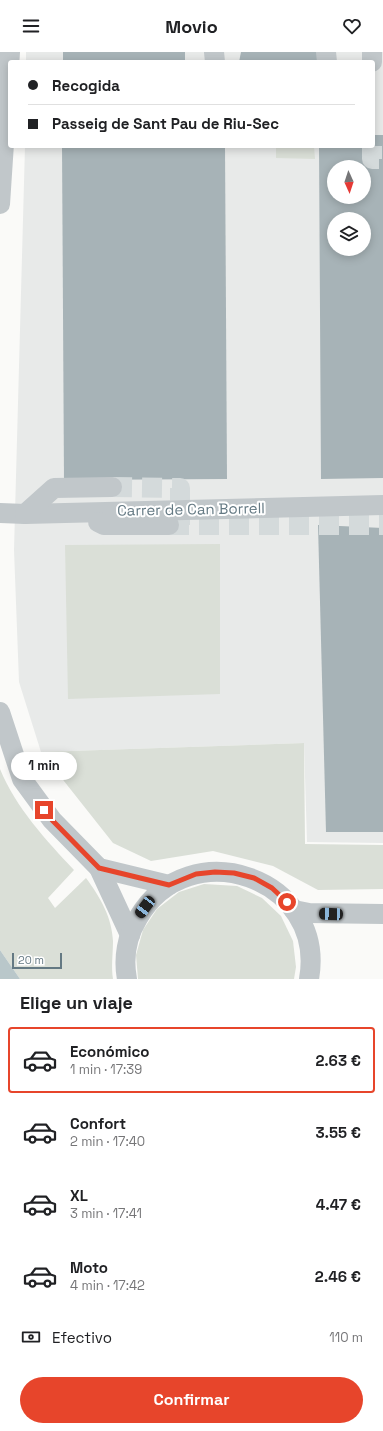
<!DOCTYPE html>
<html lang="es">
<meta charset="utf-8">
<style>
body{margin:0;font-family:"Space Grotesk",sans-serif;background:#f6f6f6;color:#202124;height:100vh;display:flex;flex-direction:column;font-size:15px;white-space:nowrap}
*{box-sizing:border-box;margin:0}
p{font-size:13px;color:#757577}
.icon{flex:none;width:22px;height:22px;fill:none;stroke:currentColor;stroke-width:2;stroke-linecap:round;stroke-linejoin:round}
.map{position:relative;height:927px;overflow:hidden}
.sheet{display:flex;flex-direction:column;background:#fff;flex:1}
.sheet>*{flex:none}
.guide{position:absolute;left:8px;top:8px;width:367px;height:88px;border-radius:4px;box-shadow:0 2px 10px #0003;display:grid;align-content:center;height:88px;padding:0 20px;background:#fff}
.needle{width:26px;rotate:177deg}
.controls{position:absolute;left:327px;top:108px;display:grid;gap:8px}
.controls a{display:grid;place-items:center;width:44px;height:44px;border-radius:50%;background:#fff;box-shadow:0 2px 10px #0003;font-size:20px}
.scale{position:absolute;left:12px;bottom:10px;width:50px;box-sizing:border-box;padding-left:4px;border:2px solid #647983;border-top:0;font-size:11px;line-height:14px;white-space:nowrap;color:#647983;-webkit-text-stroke:3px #fff;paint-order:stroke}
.end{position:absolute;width:18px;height:18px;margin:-9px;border:5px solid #e7452b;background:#fff;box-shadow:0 0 0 2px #fff}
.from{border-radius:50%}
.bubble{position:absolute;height:28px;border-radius:14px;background:#fff;box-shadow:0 2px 10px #0003;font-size:13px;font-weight:600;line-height:28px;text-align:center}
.car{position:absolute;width:12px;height:24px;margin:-12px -6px;border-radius:5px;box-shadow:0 0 3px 1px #0007;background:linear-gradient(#222 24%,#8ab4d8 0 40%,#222 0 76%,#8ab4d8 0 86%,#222 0)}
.guide b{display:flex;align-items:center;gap:14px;height:38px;font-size:15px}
.guide b+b{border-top:1px solid #e0e0e0}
.guide i{width:10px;height:10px;background:#202124}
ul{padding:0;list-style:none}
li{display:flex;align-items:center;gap:12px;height:66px;margin:0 8px 6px;padding:0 12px;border:2px solid transparent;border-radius:4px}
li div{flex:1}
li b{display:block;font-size:15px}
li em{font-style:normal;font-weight:600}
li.active{border-color:#e7452b}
li>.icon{width:36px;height:36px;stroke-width:1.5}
h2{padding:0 20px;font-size:18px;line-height:48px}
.pay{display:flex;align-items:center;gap:10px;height:44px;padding:0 20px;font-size:15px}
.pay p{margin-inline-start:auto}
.button{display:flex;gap:8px;margin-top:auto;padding:8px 20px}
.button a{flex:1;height:46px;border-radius:24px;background:#e7452b;color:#fff;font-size:16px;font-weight:600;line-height:46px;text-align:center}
header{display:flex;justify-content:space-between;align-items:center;height:52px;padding:0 20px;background:#fff;font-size:18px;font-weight:600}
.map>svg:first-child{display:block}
.built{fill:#e8eae9;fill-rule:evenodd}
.green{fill:#dadfd7}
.water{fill:#b9c7ca}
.building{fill:#a7b3b7;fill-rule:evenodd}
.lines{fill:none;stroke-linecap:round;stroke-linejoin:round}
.minor-tunnel{stroke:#d4dadb;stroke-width:20;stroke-dasharray:20 10;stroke-linecap:butt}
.minor{stroke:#c1c7ca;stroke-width:20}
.route{stroke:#e7452b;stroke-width:5}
.labels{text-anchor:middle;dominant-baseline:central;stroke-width:4;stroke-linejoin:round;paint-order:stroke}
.street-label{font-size:15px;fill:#647983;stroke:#fff}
</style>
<header><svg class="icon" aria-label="menu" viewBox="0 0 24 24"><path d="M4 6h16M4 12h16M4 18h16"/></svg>Movio<svg class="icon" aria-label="heart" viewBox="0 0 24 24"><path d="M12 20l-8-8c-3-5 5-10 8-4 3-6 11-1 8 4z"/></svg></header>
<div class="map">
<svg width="383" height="927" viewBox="0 0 383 927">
<rect width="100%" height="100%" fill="#fafaf8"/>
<path class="built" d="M26,0H383V791L307,790L304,691L41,700L19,630L14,498L25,94H373V10H26ZM334,115H364V145H334ZM334,167H364V197H334Z"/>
<g class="green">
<path d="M276,94H314L315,107L276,106Z"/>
<path d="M220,492V642L68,647L65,493Z"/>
<path d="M304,691L305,792L383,793V837L318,838L273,814L213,799L151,809L113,791L41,700Z"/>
<path d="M0,717C16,756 46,788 74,818L48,846L55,856L86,826C100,845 112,865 113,889C113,902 111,914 113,927H20L0,898Z"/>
<path d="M204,832L237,834L262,846L281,864L293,889L296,915L294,927H138L136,903L143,878L157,857L179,840Z"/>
</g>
<path class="water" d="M0,898L20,927H0Z"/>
<g class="building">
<rect x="63" y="0" width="122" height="10"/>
<path d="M241,0H321L322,10H239Z"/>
<path d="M373,83H383V426L321,427L319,94H373ZM334,115H364V145H334ZM334,167H364V197H334Z"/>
<path d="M62,94H225L227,427L64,428Z"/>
<path d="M318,473L383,476V780H326Z"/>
</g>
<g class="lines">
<g class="minor-tunnel">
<path d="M372,94V107H383"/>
<path d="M112,435L180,436V473"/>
<path d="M169,473H383"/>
</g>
<g class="minor">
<path d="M214,0L215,10"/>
<path d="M326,0L327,10"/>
<path d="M372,0V10"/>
<path d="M0,152L10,0"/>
<path d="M0,461L25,462L383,453"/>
<path d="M25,462L54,436L112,435"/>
<path d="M98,470L104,473H169"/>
<path d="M0,660L22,727L52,768L99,816L130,883"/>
<path d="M99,816L169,833"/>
<path d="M294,858L309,861L383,862"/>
<path d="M127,927C123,906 127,884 138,866C189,778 327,826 309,927"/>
</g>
</g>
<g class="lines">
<path class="route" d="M44,758L52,768L99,816L169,833L196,822L215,820L234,821L254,826L272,836L287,850"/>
</g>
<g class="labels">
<g class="street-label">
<text transform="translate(191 457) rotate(-1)">Carrer de Can Borrell</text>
</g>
</g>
</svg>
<div class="controls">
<a><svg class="needle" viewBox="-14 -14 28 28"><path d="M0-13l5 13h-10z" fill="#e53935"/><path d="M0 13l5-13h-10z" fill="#757577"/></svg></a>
<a><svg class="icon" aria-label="layers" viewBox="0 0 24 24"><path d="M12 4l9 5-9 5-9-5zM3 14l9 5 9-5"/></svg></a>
</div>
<div class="scale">20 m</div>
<i class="end from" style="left:287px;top:850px"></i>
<i class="end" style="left:44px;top:758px"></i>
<div class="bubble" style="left:11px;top:700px;width:66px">1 min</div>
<i class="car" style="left:145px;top:855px;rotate:217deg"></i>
<i class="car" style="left:331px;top:862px;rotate:272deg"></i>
<div class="guide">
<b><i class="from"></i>Recogida</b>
<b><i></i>Passeig de Sant Pau de Riu-Sec</b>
</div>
</div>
<section class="sheet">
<h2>Elige un viaje</h2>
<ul>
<li class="active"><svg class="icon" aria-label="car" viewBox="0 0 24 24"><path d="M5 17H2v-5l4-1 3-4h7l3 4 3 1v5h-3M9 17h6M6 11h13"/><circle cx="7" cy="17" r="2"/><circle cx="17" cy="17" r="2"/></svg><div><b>Económico</b><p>1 min · 17:39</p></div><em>2.63 €</em></li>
<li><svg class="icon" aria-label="car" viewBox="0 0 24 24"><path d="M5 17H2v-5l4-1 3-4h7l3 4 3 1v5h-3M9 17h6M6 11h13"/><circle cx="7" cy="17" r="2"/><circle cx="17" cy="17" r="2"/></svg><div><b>Confort</b><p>2 min · 17:40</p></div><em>3.55 €</em></li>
<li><svg class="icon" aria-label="car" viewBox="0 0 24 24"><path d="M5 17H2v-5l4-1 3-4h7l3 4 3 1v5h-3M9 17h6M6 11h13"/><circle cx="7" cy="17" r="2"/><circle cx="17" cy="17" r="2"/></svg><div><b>XL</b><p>3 min · 17:41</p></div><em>4.47 €</em></li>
<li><svg class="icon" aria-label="car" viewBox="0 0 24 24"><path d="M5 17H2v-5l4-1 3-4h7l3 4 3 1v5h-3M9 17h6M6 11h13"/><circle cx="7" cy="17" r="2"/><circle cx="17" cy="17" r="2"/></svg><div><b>Moto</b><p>4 min · 17:42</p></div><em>2.46 €</em></li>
</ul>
<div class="pay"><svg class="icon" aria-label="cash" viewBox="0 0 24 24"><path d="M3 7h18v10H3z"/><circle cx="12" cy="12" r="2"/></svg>Efectivo<p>110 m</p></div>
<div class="button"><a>Confirmar</a></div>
</section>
